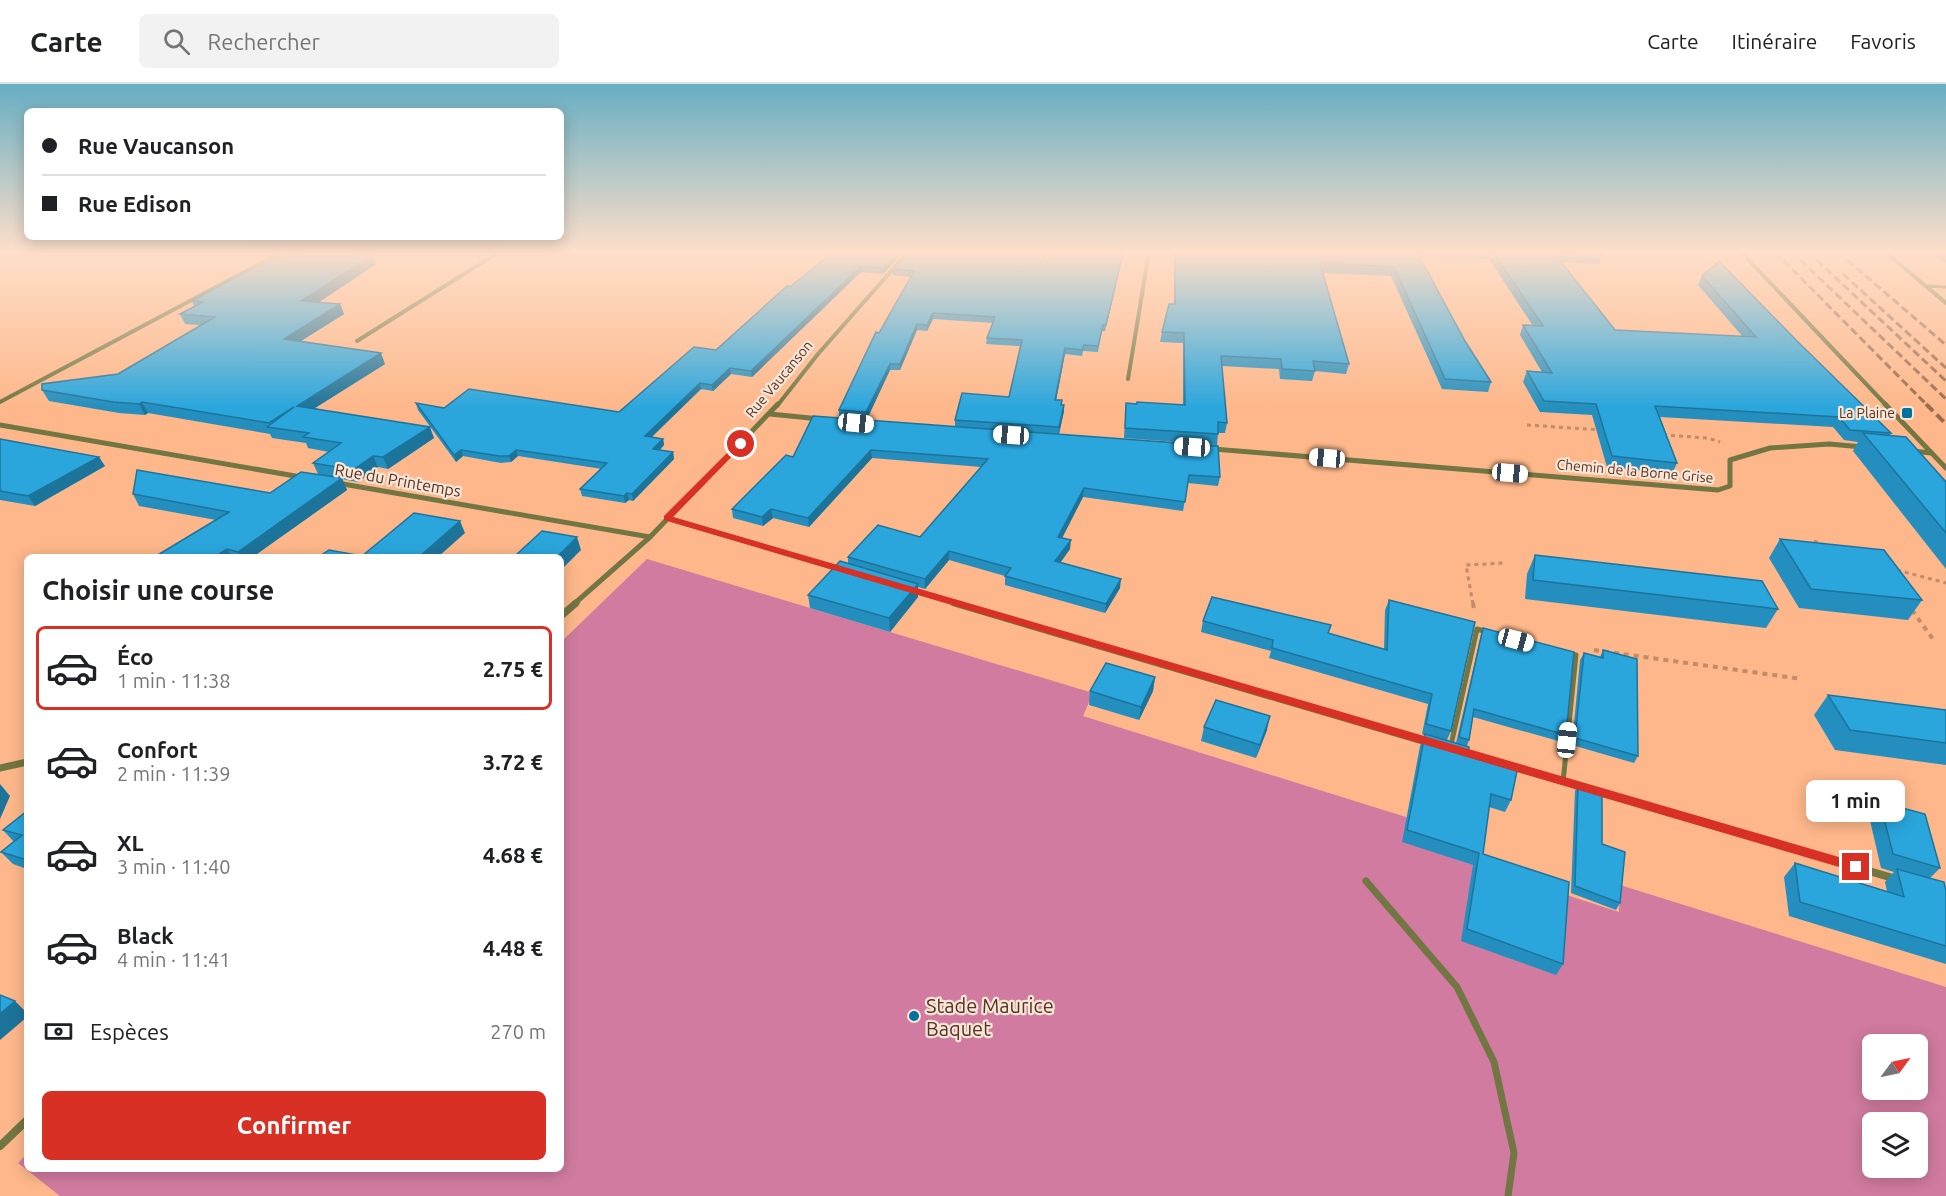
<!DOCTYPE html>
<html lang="fr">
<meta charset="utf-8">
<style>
body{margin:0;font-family:Ubuntu,sans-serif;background:#f2f2f2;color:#202124;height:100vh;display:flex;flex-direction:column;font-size:22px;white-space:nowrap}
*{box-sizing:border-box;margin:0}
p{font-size:20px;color:#757577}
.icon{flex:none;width:33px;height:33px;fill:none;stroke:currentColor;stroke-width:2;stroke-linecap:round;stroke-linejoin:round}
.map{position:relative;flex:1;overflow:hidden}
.side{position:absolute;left:24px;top:470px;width:540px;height:618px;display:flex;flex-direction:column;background:#fff;border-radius:9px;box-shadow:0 3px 15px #0003}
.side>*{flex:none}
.hud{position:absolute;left:24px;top:24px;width:540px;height:132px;border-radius:9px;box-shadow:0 3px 15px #0003;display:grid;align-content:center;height:132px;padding:0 18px;background:#fff}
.needle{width:39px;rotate:57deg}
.fabs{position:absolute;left:1862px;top:950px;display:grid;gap:12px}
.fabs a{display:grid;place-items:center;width:66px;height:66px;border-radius:9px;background:#fff;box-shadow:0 3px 15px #0003;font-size:30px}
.end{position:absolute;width:27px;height:27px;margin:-14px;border:8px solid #d93025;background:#fff;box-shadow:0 0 0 3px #fff}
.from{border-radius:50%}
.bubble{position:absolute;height:42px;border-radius:9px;background:#fff;box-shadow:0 3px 15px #0003;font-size:20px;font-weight:600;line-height:42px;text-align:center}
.car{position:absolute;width:18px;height:36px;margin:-18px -9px;border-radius:8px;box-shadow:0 0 4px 2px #0007;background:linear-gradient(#fff 24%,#345 0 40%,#fff 0 76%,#345 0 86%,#fff 0)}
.hud b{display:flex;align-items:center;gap:21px;height:57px;font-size:22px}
.hud b+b{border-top:2px solid #e0e0e0}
.hud i{width:15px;height:15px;background:#202124}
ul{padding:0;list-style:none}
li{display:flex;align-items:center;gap:18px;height:84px;margin:0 12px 9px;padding:0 6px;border:3px solid transparent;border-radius:9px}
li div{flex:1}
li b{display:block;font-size:22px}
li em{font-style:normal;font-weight:600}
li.current{border-color:#d93025}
li>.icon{width:54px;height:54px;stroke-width:1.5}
h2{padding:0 18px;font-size:27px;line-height:72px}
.pay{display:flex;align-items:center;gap:15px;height:66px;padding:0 18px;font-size:22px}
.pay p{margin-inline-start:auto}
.primary-button{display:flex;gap:12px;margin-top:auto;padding:12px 18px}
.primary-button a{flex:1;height:69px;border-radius:9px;background:#d93025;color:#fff;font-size:24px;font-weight:600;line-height:69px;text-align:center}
header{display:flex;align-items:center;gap:36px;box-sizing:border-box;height:84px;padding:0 30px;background:#fff;border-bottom:2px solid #e0e0e0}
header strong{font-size:28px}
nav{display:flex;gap:33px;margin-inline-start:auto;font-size:21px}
.search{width:420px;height:54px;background:#f2f2f2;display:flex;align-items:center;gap:15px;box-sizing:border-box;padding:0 21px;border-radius:9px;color:#757577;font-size:22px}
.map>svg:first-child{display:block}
.green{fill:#d07b9f;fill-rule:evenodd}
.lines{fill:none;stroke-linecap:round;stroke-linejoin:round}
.path-far1{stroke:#c38b67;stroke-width:3;stroke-dasharray:4 4;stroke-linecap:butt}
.path{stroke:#c38b67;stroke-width:4;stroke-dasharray:5 5;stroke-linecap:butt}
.service-far2{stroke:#717642;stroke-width:3}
.service-far1{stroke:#717642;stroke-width:5}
.service{stroke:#717642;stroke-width:7}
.minor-far3{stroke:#717642;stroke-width:4}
.minor-far2{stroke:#717642;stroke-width:5}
.minor-far1{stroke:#717642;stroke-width:7}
.minor{stroke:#717642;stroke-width:8}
.rail-far1{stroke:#9a6c4e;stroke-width:3;stroke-dasharray:8 4;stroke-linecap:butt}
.rail{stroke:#9a6c4e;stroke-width:4;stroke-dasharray:10 5;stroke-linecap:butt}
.wall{fill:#248fbe}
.shaded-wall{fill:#1d749b}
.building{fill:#2aa6dd;stroke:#1d749b;stroke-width:1.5}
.route{fill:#d93025}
.poi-dot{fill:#00729d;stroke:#fbe5d7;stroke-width:2}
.labels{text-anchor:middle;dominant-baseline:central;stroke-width:4.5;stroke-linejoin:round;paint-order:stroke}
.far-street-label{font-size:14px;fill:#523523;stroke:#fbe5d7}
.far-poi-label{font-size:14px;fill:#523523;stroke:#fbe5d7;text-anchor:end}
.street-label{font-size:16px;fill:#523523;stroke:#fbe5d7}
.near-poi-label{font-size:20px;fill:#523523;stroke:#fbe5d7;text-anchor:start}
</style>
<header>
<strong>Carte</strong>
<div class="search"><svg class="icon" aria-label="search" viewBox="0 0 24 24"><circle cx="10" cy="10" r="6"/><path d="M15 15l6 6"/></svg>Rechercher</div>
<nav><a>Carte</a><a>Itinéraire</a><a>Favoris</a></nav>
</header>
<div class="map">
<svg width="1946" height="1112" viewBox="0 0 1946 1112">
<rect width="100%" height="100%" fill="#fdb78a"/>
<path class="green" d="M647,475L1093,609L1083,632L1457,749L1455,775L1619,828L1620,801L1946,903V1112H60L18,1079L27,1070V1084H561V558ZM1872,960H1917V1005H1872ZM1872,1038H1917V1083H1872Z"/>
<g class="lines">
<g class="path-far1">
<path d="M1527,341L1601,346"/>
<path d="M1663,351L1708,354L1720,358"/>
<path d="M1814,457L1822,460"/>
<path d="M1897,486L1946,499"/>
<path d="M1473,520L1466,481L1504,479"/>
</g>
<g class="path">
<path d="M1473,519L1474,526"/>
<path d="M1912,526L1935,558"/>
<path d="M1594,566L1802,595"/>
</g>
<g class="service-far2">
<path d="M1041,178L1045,168"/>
<path d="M1925,202L1946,203"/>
</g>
<g class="service-far1">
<path d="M1451,661L1477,545L1487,548"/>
<path d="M1563,698L1576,571L1568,569"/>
</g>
<path class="service" d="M1366,797L1457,903L1494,978L1514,1069L1508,1112"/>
<g class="minor-far3">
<path d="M1741,168L1887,322"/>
<path d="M1885,168L1946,219"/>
<path d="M357,257L499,168"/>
<path d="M1128,295L1149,168"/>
<path d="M0,318L282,168"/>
<path d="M777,322L818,270L908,168"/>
</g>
<g class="minor-far2">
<path d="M1885,320L1946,384"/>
<path d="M770,330L820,335"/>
<path d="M0,341L301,393"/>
<path d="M1213,365L1718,406L1730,402V376L1770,364L1829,360L1863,363"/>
<path d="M1912,367L1931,369"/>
<path d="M337,399L650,453"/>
<path d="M667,434L839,485"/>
<path d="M912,506L959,520"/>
<path d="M574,520L650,453L778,320"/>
</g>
<g class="minor-far1">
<path d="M954,519L1429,659"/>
<path d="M561,532L576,519"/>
<path d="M1462,668L1585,704"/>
<path d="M0,684L27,678"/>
<path d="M1594,707L1837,778"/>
</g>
<g class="minor">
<path d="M1832,776L1896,795"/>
<path d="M0,1062L27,1036"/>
</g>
<g class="rail-far1">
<path d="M1775,168L1928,322"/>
<path d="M1792,168L1946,315"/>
<path d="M1808,168L1946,297"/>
<path d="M1838,168L1946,261"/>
<path d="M1843,190L1946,284"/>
</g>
<path class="rail" d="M1926,320L1946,340"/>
</g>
<g class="wall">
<path d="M904,168L883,190L861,188L752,293L731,290L713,307L701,305L652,353L663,355L664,361L660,366L673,368L674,375L633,417L629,416L625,419L582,412L580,405L602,385L518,372L511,378L501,379L463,372L456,378L418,326L416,319L444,324L619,328L716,266L791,202Z"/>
<path d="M908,168H1042L1039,174L1040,176L1044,174L1047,168H1124L1105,247H1102L1098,268L1083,267L1082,272L1065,270L1056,316L1062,321L1064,327L1059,350L955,343V336L1009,313L1020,262L986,260L987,254L993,239L933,235L927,247L917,246L900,286H890L867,335L839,332V326L879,249L911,193L893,191V185Z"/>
<path d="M1174,168H1599L1602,171L1599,180L1561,178L1615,246L1743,253L1698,201L1702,192L1796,256L1891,349L1889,352L1946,398V485L1853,367L1858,358L1844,356L1833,343L1660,333L1677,379L1672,390L1607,383L1592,331L1540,328L1523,298L1527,287L1542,288L1520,251L1523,241L1533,242L1489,175L1420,173L1465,257L1491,298L1488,308L1442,305L1391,192L1322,189L1349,280L1346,290L1315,287L1312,297L1280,295L1279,285L1222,282L1227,339L1225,349H1218L1217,361L1124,354L1126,319L1183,321V259L1160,258L1162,248L1174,220Z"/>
<path d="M1929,168H1946V179Z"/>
<path d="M300,170L373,171L376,180L318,218L340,220L344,230L301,257L385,280L315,324L434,354L388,385L378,383L358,398L342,395L347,406L254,472H156L216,436L139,422L133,410L270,409L318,390L313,379L329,368L308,364L306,359L272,354L270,350L148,329L145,331L119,329L49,317L42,306L118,290L200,241L185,240L180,230L194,222L192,217Z"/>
<path d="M813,332L1220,393L1218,402L1188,399L1183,427L1083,413L1062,454L1070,465L1060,479L1120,504L1105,529L1005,501V492L949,476L925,505L918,503V513L890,548L810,524L808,511L848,480V473L920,453L981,383L872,374L809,443L773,434L763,442L733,434L732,425L793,373Z"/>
<path d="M0,355L105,382L35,422L0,416Z"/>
<path d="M1780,455L1922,516L1908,536L1799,524L1769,474Z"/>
<path d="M1535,471L1778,525L1766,544L1525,515L1527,490Z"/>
<path d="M1389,516L1451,647L1447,656L1456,659L1481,551L1483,544L1566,651L1562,658L1473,633L1469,656L1467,662L1468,672L1511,716L1505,728L1489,723L1483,770L1563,880L1556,891L1461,857L1473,781L1402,758L1420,662L1424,651L1422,650L1428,620L1269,574L1271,567L1201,548L1203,537L1328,549L1384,565L1385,526Z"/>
<path d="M1603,566L1638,672L1634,679L1572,661L1580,576L1584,569L1600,573Z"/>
<path d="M1155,593L1153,607L1139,636L1089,621L1090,607Z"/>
<path d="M1828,611L1946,626V681L1835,666L1814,631Z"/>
<path d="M1204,643L1267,646L1256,674L1201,657Z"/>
<path d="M1578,700L1602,760L1620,819L1616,826L1571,809L1575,707Z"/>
<path d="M1880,718L1940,784L1930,794L1946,807V880L1789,832L1784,793L1795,779L1887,807L1885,798L1894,788L1881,784L1869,732Z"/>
<path d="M27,727V785L13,780L1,768L14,758L3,746Z"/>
</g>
<g class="shaded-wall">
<path d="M359,168H379L373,171L376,180L306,227L301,217L355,170Z"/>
<path d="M899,168H904L883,190V184Z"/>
<path d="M1123,168H1124L1105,247L1106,241Z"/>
<path d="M861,182V188L752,293L751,287Z"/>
<path d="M340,220L344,230L288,265L284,255Z"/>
<path d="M933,229V235L927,247V241Z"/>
<path d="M917,240V246L900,286V280Z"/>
<path d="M1065,264V270L1055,322V316Z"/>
<path d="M381,269L385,280L302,332L297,322Z"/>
<path d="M890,280V286L867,335L866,328Z"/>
<path d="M730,284L731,290L713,307L712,301Z"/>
<path d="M700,299L701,305L646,358L645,352Z"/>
<path d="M142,318L148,329L145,331L139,320Z"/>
<path d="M1064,321V327L1059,350V343Z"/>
<path d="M430,343L434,354L388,385L383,373Z"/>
<path d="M663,355L664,361L654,371L653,365Z"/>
<path d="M461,366L463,372L456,378L454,371Z"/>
<path d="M516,366L518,372L511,378L509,372Z"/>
<path d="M871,366L872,374L809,443L808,434Z"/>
<path d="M673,368L674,375L633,417L632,410Z"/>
<path d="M373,372L378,383L358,398L353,386Z"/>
<path d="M99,373L105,382L35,422L28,412Z"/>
<path d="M342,394L347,406L254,472H240L238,468Z"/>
<path d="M1084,404L1083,413L1058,462V453Z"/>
<path d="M627,409L629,416L625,419L624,412Z"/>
<path d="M771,425L773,434L763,442L762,433Z"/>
<path d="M460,437L465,449L439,472H420Z"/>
<path d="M577,453L581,466L561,486V472H558Z"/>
<path d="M1071,456L1070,465L1055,486V477Z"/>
<path d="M227,465L231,472H216Z"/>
<path d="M949,467V476L925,505V495Z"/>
<path d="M1121,495L1120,504L1105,529L1106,520Z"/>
<path d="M918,500V513L890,548L889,534Z"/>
<path d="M1155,593L1153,607L1139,636L1141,623Z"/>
<path d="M1270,632L1267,646L1256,674L1260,661Z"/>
<path d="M0,700L10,712L0,735Z"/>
<path d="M15,917L27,929V933L0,956V930Z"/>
</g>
<g class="building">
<path d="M291,168L300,170L303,168H359L355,170L373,171L301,217L340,220L284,255L381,269L297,322L430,343L383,373L373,372L353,386L313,379L341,359L303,353L309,349L267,343L294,323L269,339L142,318L139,320L113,318L42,306V300L118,290L215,233L180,230L203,218L192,217L245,188Z"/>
<path d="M833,168H899L883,184L861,182L751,287L730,284L712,301L700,299L645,352L663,355L653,365L673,368L632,410L627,409L624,412L580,405L607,379L516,366L509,372H499L461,366L454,371L416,319L444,324L469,305L619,328L694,263L716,266L787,202H791Z"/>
<path d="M908,168H1039L1038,172L1040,176L1044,174L1047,168H1123L1106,241H1103L1098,262L1084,261L1082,266L1065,264L1055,316H1062L1061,321H1064L1059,343L955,336L962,309L1009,313L1022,256L987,254L995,233L933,229L927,241L917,240L900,280H890L866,328L839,326L876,248L879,249L914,187L893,185Z"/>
<path d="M1175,168H1417L1465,257L1491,298L1445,295L1394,183L1320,179L1349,280L1313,277L1315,287L1282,285L1281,275L1221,272L1227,339L1218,338V350L1125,344L1126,319L1137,320V318L1185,321L1184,249L1162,248L1169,220H1175Z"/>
<path d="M1493,168H1599L1602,171L1554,169L1615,246L1756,253L1702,192L1719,177L1796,256L1891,349L1850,346L1839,333L1655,322L1677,379L1612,372L1596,320L1544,317L1527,287L1552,289L1523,241L1543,242Z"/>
<path d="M1939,168H1946V172Z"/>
<path d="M813,332L1218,362L1220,393L1189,391L1185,418L1084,404L1058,453L1071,456L1055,477L1121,495L1106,520L1005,492L1011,484L949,467L925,495L848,473L878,441L920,453L988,375L871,366L808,434L771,425L762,433L732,425L786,371L793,373Z"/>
<path d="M1863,349L1906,353L1946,398V449Z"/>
<path d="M0,355L99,373L28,412L0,407Z"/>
<path d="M137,386L270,409L301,388L342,394L238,468L227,465L216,472H156L229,428L133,410Z"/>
<path d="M414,429L460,437L420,472H320L329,466L362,472Z"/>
<path d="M542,447L577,453L558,472H515Z"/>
<path d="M1780,455L1884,466L1922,516L1811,505Z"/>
<path d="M1535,471L1762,497L1778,525L1533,496Z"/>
<path d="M840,477L918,500L889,534L808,511Z"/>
<path d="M1212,513L1331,541L1328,549L1387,566L1389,516L1475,538L1451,647L1426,640L1432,610L1272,564L1273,556L1203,537Z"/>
<path d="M1483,544L1574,568L1566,651L1474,625L1469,656L1459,653Z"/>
<path d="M1603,566L1637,575L1638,672L1575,654L1584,569L1603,574Z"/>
<path d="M1106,579L1155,593L1141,623L1090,607Z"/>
<path d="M1828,611L1946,626V659L1850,646Z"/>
<path d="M1216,616L1270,632L1260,661L1204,643Z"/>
<path d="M1425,650L1469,663L1468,672L1517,687L1511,716L1491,710L1483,770L1569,798L1563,880L1467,845L1479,769L1407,746Z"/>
<path d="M1578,700L1602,707V760L1625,768L1620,819L1575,802Z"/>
<path d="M1880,718L1925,730L1940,784L1893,770Z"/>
<path d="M27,727V776L1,768L22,751L3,746Z"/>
<path d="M1795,779L1904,813L1897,785L1944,798L1946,807V862L1800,818Z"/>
<path d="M0,911L15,917L0,930Z"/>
</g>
<linearGradient id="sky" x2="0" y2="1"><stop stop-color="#67aec3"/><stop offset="0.52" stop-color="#fedfca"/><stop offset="1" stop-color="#fedfca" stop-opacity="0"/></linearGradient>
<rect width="1946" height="324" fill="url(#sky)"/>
<path class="route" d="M738,358L744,360L673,433L1856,778L1862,783L1856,788L664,436V432Z"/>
<g class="poi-dot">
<rect x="1901" y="323" width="12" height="12" rx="3"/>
<circle cx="914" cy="932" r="6"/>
</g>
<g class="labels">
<g class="far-street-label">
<text transform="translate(779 295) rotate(-50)">Rue Vaucanson</text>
<text transform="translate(1635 387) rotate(5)">Chemin de la Borne Grise</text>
</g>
<g class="far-poi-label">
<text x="1895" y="329">La Plaine</text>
</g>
<g class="street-label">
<text transform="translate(398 396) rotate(10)">Rue du Printemps</text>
</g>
<g class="near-poi-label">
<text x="926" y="921">Stade Maurice<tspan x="926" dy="23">Baquet</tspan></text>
</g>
</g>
</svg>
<div class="fabs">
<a><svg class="needle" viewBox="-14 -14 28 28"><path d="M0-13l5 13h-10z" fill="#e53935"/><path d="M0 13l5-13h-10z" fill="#757577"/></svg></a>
<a><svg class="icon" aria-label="layers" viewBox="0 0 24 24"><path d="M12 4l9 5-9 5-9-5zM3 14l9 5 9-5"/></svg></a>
</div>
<i class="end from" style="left:741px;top:360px"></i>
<i class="end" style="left:1856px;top:783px"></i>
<div class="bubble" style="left:1806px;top:696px;width:99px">1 min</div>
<i class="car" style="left:856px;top:339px;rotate:96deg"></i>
<i class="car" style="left:1011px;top:351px;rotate:274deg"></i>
<i class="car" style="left:1192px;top:363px;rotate:274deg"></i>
<i class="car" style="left:1327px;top:374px;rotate:275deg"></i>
<i class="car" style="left:1510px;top:389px;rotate:95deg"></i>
<i class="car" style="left:1516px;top:556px;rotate:105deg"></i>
<i class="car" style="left:1567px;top:656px;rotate:6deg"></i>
<div class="hud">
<b><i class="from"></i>Rue Vaucanson</b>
<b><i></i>Rue Edison</b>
</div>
<section class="side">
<h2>Choisir une course</h2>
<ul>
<li class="current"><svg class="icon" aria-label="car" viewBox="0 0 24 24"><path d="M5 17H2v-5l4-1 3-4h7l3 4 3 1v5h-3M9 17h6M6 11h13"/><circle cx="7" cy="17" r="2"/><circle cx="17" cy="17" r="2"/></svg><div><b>Éco</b><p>1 min · 11:38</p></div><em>2.75 €</em></li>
<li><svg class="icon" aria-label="car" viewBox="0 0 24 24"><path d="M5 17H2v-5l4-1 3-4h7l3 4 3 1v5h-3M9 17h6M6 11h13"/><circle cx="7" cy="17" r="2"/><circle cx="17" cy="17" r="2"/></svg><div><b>Confort</b><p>2 min · 11:39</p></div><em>3.72 €</em></li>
<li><svg class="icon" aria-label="car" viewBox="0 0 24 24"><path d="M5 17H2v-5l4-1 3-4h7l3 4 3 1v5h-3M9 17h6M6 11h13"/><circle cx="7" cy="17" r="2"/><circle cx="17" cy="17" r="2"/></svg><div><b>XL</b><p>3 min · 11:40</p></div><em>4.68 €</em></li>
<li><svg class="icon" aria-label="car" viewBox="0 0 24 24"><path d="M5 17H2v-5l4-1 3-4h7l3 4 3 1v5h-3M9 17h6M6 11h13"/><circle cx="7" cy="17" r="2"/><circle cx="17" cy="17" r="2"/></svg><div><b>Black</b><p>4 min · 11:41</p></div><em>4.48 €</em></li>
</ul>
<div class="pay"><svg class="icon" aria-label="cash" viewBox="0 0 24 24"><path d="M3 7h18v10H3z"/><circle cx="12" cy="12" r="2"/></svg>Espèces<p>270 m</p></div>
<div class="primary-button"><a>Confirmer</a></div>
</section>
</div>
